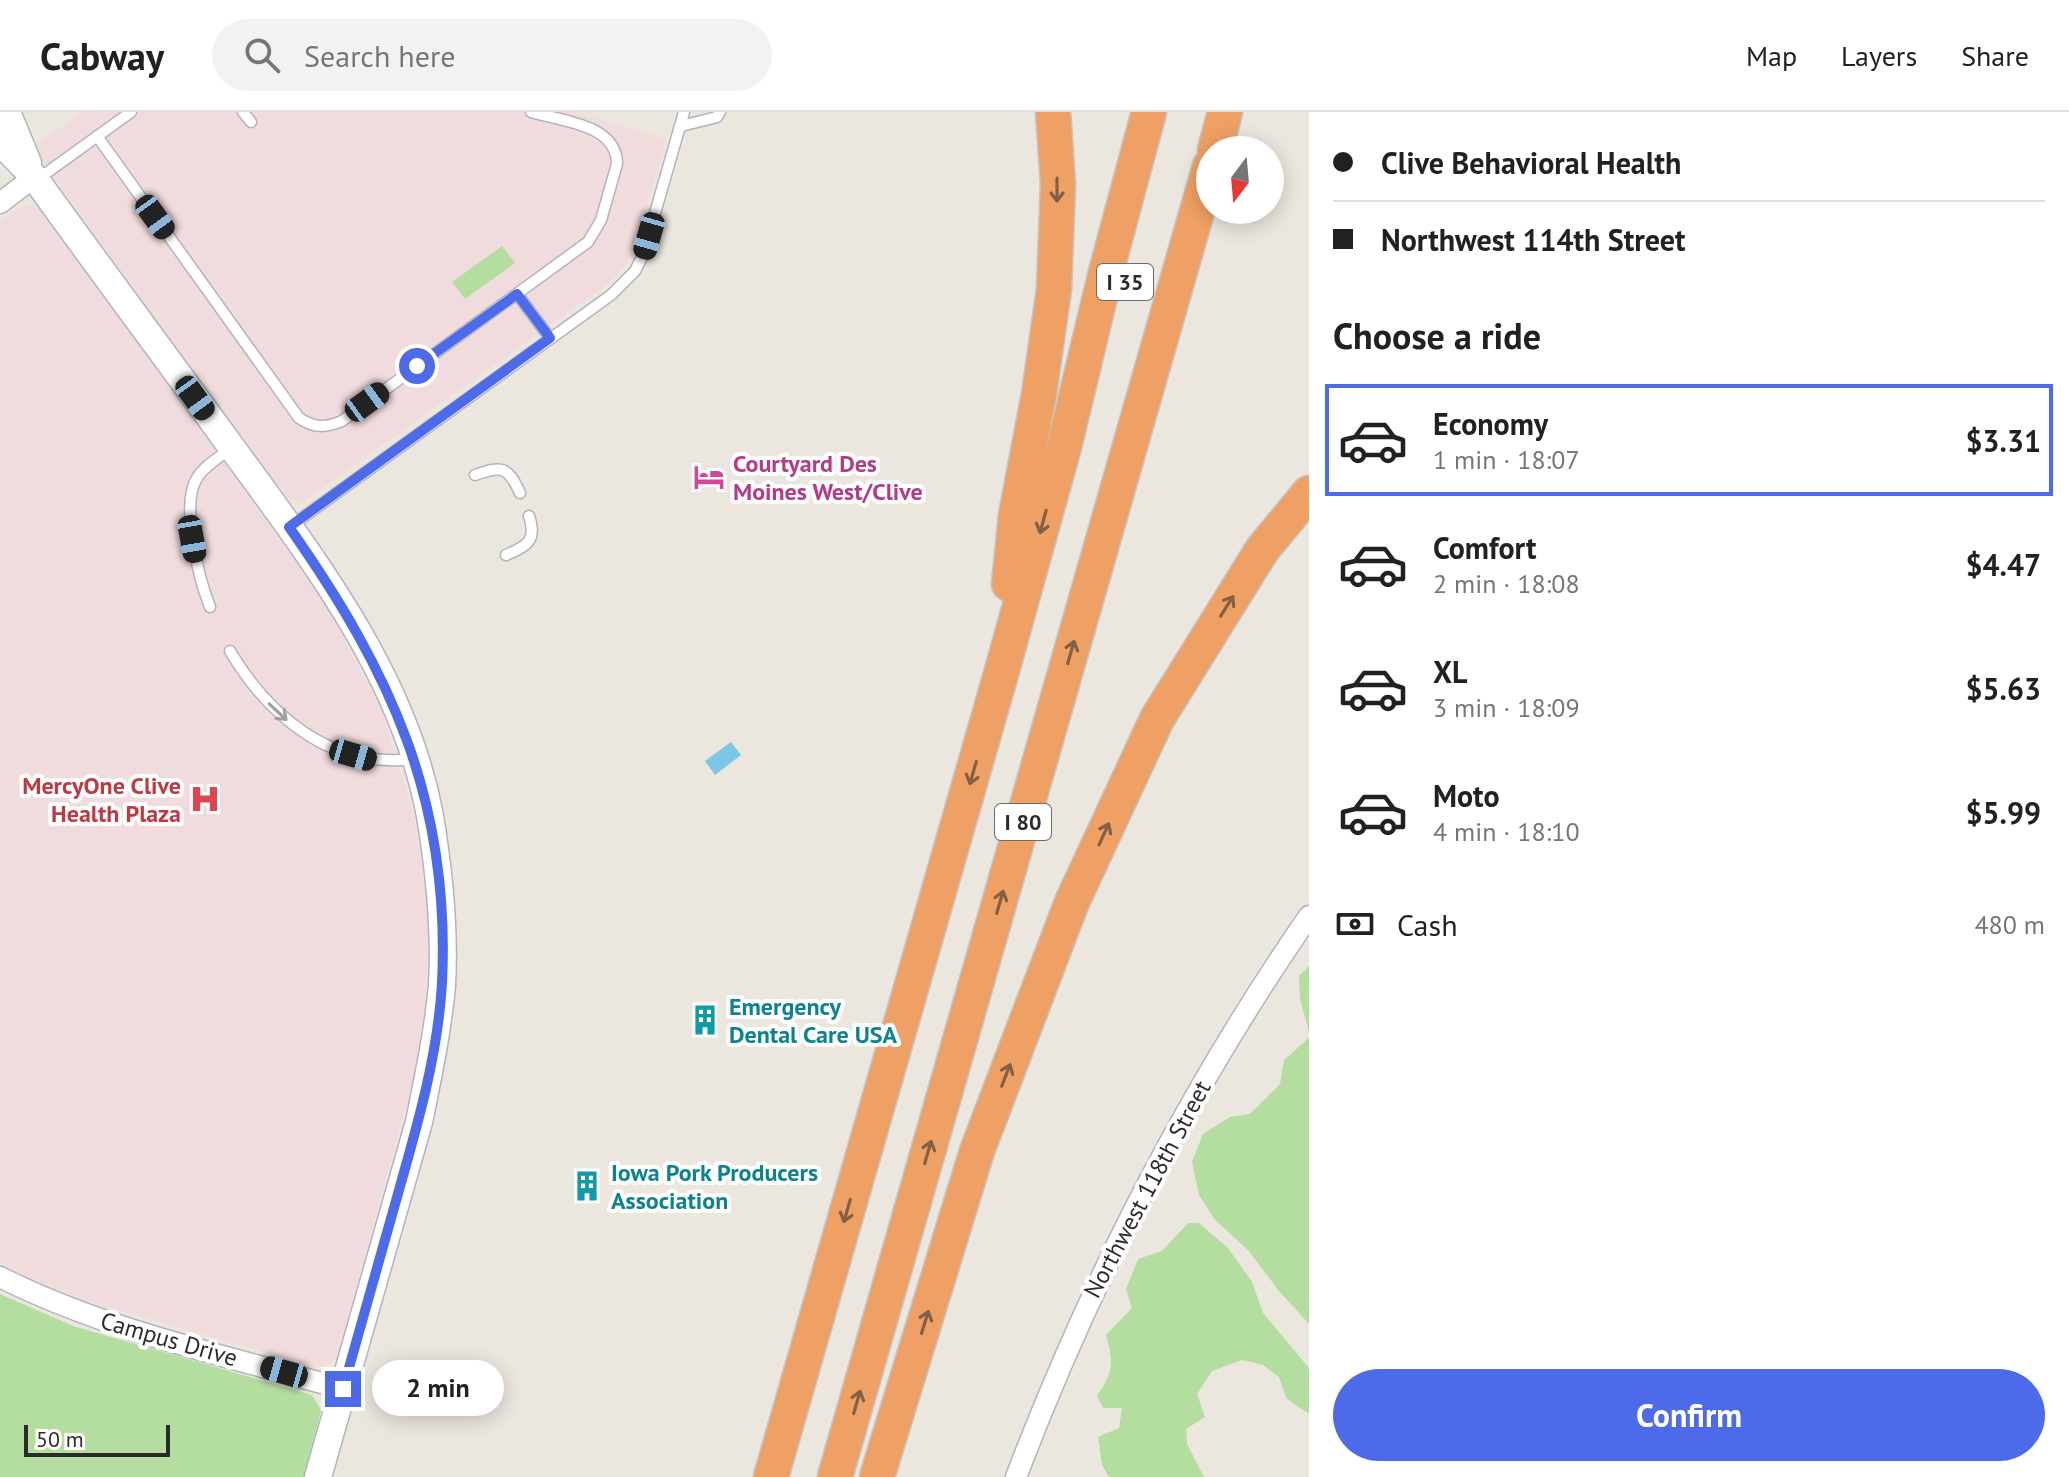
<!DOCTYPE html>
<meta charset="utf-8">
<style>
body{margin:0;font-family:"PT Sans",sans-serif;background:#f2f2f2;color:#202124;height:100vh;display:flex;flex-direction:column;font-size:30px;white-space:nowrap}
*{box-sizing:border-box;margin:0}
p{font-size:26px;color:#757577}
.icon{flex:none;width:44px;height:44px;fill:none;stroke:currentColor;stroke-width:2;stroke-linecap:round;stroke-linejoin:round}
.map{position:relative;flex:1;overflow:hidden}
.drawer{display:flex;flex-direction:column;background:#fff;width:760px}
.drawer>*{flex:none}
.guide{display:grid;align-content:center;height:176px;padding:0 24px;background:#fff}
.needle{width:52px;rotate:196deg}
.fabs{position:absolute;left:1196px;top:24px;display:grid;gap:16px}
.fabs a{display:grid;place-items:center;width:88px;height:88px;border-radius:50%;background:#fff;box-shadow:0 4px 20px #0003;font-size:40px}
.scale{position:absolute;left:24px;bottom:20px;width:146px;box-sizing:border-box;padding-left:8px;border:4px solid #2b2b2b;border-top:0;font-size:22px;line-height:28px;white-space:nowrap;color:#2b2b2b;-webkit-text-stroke:6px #fff;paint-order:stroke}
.end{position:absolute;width:36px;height:36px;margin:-18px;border:10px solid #4d6ae9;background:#fff;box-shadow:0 0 0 4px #fff}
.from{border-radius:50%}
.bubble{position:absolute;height:56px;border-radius:28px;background:#fff;box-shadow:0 4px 20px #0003;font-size:26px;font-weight:600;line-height:56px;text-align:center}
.car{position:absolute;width:24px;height:48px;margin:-24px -12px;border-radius:10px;box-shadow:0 0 6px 2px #0007;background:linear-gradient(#222 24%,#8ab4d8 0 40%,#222 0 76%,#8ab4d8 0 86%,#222 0)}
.guide b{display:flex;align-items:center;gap:28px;height:76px;font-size:30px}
.guide b+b{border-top:2px solid #e0e0e0}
.guide i{width:20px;height:20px;background:#202124}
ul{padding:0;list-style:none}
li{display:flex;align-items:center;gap:24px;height:112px;margin:0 16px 12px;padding:0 8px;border:4px solid transparent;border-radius:0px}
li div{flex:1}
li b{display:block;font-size:30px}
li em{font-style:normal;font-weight:600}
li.active{border-color:#4d6ae9}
li>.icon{width:72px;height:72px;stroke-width:1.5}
h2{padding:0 24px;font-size:36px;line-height:96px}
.pay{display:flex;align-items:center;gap:20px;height:88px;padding:0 24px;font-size:30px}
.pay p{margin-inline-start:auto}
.action{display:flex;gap:16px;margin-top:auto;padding:16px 24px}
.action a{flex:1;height:92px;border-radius:48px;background:#4d6ae9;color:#fff;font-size:32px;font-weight:600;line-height:92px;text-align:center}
header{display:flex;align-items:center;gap:48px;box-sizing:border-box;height:112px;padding:0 40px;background:#fff;border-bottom:2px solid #e0e0e0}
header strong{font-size:38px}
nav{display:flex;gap:44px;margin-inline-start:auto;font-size:28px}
.search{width:560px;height:72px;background:#f2f2f2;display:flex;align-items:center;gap:20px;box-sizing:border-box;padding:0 28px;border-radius:44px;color:#757577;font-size:30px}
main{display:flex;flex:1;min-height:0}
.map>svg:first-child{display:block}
.medical{fill:#f1dcdd}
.green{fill:#b4dda0}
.water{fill:#7bc8e4}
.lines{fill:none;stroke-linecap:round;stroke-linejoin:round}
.lane-casing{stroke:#b2b4bd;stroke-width:13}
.street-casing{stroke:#b2b4bd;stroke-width:23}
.secondary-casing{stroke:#b2b4bd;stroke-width:29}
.highway-casing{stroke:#c4c4c4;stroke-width:37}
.lane{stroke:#fff;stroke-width:10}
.street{stroke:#fff;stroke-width:20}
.secondary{stroke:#fff;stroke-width:26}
.highway{stroke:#efa165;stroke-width:34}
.oneway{stroke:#836045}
.oneway2{stroke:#a0a0a0}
.route{stroke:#4d6ae9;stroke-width:10}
.labels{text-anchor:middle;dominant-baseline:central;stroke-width:8;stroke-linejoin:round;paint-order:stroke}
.shield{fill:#fff;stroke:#6b6b6b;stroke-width:2}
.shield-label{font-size:22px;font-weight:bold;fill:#2b2b2b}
.hotel-label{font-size:24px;font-weight:bold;fill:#b23c85;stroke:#fff;text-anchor:start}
.health-label{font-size:24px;font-weight:bold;fill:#be3a42;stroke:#fff;text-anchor:end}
.culture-label{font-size:24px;font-weight:bold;fill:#0d838f;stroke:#fff;text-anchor:start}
.street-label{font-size:24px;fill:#2b2b2b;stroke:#fff}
</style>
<header>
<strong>Cabway</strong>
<div class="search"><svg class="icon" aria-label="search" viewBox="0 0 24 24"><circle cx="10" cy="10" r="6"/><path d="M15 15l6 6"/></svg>Search here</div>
<nav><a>Map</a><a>Layers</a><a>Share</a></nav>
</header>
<main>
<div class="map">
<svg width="1309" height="1365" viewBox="0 0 1309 1365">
<rect width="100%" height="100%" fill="#ebe6de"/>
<g class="medical">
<path d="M83,0H574L666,27L636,134L626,153L609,171L303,390L282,384L48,57L34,33Z"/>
<path d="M24,94H34L45,102L302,459L335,509L383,603L414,703L422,757L428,817L425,896L415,962L338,1240L332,1250L323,1254H313L85,1189L21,1162L0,1150V109Z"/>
</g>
<g class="green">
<path d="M502,134L515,151L465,187L452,170Z"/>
<path d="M1309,854V920L1300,887L1299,864Z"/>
<path d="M1309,926V1212L1279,1179L1248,1138L1215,1108L1199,1083L1192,1050L1203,1022L1230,1005L1250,1002L1280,972L1284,948Z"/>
<path d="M1188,1111H1199L1228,1136L1252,1170L1263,1201L1309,1256V1302L1286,1286L1279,1265L1263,1253L1242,1248L1212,1259L1197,1282L1205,1305L1186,1317L1187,1332L1204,1365H1109L1102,1353L1098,1325L1119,1316L1122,1296H1103L1097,1284C1113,1261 1114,1250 1106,1223L1132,1196L1126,1177L1138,1147L1162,1139Z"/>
<path d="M0,1182L73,1214L312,1283L321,1298L304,1365H0Z"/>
</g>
<path class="water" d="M731,630L741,643L715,663L705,649Z"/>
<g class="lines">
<g class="lane-casing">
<g id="lane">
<path d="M243,0L251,10"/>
<path d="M681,14L717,5L720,0"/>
<path d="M97,24L299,306C314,316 325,316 342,309L588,130L601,108L617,52C617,12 561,9 531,0"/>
<path d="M38,67L131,0"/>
<path d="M517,182L550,226"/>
<path d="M475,363C503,353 508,355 520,381"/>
<path d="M291,414L611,183L635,159L643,143L684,0"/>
<path d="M506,443C528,434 537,428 529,404"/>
<path d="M210,495C199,467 180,392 197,366C204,354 220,345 230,337"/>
<path d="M230,539C269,605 332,657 413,647"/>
</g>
</g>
<g class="street-casing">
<g id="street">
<path d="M0,91L34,65"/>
<path d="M0,1165C107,1219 228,1244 343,1277"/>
<path d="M1016,1365C1092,1166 1188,979 1309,804"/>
</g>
</g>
<g class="secondary-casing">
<g id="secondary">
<path d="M7,0L28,51"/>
<path d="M0,30L34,65C98,154 163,241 227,329C310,443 404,562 430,704C439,758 445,818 442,873C438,919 428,965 419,1010L318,1365"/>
</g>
</g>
<g class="highway-casing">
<g id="highway">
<path d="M1215,38L1225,0"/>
<path d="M1009,472L1016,403L1039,282L1054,177L1058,72L1053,0"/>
<path d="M771,1365L1001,562L1064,335L1106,160L1149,0"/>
<path d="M835,1365L1210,54"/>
<path d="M877,1365L977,1039L1072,790L1157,607L1262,438L1309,381"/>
</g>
</g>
<use href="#lane" class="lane"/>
<use href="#street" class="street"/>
<use href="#secondary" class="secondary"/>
<use href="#highway" class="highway"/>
</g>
<defs><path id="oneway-shaft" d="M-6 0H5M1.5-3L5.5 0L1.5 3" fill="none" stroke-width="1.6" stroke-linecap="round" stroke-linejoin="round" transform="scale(2)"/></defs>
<g class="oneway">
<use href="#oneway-shaft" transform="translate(1057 78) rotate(90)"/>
<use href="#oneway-shaft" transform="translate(1043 410) rotate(105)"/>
<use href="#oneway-shaft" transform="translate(1227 494) rotate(-58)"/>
<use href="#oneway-shaft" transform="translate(1071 540) rotate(-74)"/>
<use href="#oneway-shaft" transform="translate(973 661) rotate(106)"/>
<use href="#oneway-shaft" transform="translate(1104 722) rotate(-65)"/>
<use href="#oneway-shaft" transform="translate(1000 790) rotate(-74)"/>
<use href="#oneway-shaft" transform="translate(1006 963) rotate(-69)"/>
<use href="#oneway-shaft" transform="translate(928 1040) rotate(-74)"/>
<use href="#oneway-shaft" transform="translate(847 1099) rotate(106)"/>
<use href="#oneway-shaft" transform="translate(925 1210) rotate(-73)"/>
<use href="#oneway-shaft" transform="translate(857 1290) rotate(-74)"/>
</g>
<use class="oneway2" href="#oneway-shaft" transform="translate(278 600) rotate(43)"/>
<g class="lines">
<path class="route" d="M343,1277C362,1211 380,1144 399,1078C418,1011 438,942 442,871C451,689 391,560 289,415L550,226L517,182L417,254"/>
</g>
<defs>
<g id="hotel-bare" transform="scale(2.4)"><path d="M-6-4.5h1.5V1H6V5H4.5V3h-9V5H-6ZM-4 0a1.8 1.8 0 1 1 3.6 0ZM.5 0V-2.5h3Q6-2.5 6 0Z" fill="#d1479c" stroke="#fff" stroke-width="2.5" paint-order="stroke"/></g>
<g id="hospital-bare" transform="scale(2.4)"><path d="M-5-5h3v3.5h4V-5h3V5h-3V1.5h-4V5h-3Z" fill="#e0444e" stroke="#fff" stroke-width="2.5" paint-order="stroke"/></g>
<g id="building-bare" transform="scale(2.4)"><path d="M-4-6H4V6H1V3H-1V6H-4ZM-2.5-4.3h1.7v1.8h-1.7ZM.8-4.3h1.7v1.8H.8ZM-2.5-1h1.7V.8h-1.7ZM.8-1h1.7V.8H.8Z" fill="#0f9aa8" stroke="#fff" stroke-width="2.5" paint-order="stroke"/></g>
</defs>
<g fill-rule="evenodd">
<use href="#hotel-bare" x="709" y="365"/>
<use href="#hospital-bare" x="205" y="687"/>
<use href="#building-bare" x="705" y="908"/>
<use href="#building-bare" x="587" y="1074"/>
</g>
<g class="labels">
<g class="shield">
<rect x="1097" y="152" width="56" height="36" rx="6"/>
<rect x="995" y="692" width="56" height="36" rx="6"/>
</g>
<g class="shield-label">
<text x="1125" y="170">I 35</text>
<text x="1023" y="710">I 80</text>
</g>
<g class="hotel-label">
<text x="733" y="351">Courtyard Des<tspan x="733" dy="28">Moines West/Clive</tspan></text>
</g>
<g class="health-label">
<text x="181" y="673">MercyOne Clive<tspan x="181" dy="28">Health Plaza</tspan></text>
</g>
<g class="culture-label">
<text x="729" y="894">Emergency<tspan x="729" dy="28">Dental Care USA</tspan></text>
<text x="611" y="1060">Iowa Pork Producers<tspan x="611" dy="28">Association</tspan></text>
</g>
<g class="street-label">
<text transform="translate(1147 1077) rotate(-62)">Northwest 118th Street</text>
<text transform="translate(169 1227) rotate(16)">Campus Drive</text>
</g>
</g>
</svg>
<div class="fabs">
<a><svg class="needle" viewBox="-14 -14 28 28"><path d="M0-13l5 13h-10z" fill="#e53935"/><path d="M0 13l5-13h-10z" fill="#757577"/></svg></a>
</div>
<div class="scale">50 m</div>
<i class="end from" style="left:417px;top:254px"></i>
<i class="end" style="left:343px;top:1277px"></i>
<div class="bubble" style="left:372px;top:1248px;width:132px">2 min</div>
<i class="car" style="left:155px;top:105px;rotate:144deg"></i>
<i class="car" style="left:649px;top:124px;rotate:196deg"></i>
<i class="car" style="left:195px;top:286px;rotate:144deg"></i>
<i class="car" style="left:367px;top:290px;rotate:54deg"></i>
<i class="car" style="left:192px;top:427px;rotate:170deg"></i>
<i class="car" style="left:353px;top:643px;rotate:106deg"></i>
<i class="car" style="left:284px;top:1260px;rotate:286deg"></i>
</div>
<section class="drawer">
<div class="guide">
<b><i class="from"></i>Clive Behavioral Health</b>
<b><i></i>Northwest 114th Street</b>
</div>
<h2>Choose a ride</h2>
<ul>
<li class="active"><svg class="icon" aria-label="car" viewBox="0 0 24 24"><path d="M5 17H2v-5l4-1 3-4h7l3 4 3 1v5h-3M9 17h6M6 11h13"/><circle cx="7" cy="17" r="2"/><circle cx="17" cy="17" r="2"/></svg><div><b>Economy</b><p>1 min · 18:07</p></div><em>$3.31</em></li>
<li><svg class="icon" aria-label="car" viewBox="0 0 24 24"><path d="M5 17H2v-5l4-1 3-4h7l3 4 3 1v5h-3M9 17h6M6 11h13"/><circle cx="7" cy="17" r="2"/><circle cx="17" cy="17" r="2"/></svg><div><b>Comfort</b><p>2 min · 18:08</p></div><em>$4.47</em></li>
<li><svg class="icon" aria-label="car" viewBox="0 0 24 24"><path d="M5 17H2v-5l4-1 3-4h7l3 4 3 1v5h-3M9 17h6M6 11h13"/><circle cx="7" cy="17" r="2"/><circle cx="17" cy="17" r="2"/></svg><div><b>XL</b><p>3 min · 18:09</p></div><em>$5.63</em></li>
<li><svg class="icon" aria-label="car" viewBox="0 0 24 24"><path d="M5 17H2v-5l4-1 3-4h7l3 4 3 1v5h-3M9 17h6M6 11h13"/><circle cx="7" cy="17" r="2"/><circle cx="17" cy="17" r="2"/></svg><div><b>Moto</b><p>4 min · 18:10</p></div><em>$5.99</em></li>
</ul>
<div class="pay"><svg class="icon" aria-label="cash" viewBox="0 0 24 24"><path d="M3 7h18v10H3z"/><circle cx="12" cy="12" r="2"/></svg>Cash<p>480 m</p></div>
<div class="action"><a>Confirm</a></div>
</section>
</main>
